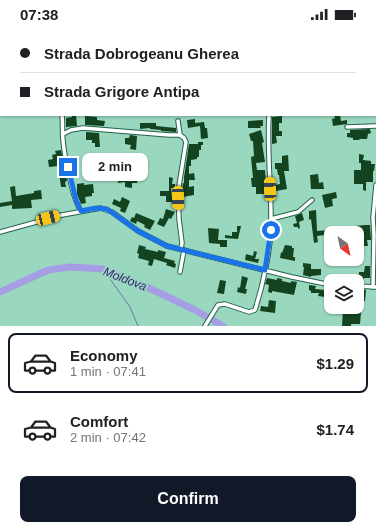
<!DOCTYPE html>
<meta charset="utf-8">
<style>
body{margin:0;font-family:Arial,sans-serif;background:#f2f2f2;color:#202124;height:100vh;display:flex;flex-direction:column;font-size:15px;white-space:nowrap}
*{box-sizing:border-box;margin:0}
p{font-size:13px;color:#757577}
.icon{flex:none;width:22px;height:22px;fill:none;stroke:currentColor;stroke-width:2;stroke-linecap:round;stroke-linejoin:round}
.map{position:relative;height:298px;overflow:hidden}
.sheet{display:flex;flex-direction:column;background:#fff;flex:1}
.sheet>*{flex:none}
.guide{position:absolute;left:0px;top:0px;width:376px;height:88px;box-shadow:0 1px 3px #0004;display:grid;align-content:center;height:88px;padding:0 20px;background:#fff}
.needle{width:26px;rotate:147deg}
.buttons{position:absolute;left:324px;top:198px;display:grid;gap:8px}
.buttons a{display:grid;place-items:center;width:40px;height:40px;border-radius:8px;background:#fff;box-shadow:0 1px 3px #0004;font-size:20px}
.end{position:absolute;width:18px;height:18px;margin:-9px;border:5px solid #1a73e8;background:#fff;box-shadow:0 0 0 2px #fff}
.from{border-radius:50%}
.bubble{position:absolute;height:28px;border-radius:8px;background:#fff;box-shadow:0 1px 3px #0004;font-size:13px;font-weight:700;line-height:28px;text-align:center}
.car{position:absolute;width:12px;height:24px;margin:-12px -6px;border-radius:5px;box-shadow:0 0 3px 1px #0007;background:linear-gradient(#f5c518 24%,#345 0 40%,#f5c518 0 76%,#345 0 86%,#f5c518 0)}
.guide b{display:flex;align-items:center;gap:14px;height:38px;font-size:15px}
.guide b+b{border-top:1px solid #e0e0e0}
.guide i{width:10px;height:10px;background:#202124}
ul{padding:7px 0 0;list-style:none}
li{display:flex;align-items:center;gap:12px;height:60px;margin:0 8px 6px;padding:0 12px;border:2px solid transparent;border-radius:8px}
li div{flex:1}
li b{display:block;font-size:15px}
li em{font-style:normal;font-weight:700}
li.selected{border-color:#111827}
li>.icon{width:36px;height:36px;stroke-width:1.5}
.primary-button{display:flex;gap:8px;margin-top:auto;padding:8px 20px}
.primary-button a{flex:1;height:46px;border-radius:8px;background:#111827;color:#fff;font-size:16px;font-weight:700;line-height:46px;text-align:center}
.status{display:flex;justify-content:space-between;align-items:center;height:28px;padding:0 20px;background:#fff;direction:ltr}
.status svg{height:11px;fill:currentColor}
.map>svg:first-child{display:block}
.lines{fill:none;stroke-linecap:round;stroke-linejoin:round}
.stream{stroke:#7475a4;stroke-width:1}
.river{stroke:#a69ee5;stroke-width:7}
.building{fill:#13441f}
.minor-casing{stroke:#23614d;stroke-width:5.5}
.trunk-casing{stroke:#fff;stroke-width:8}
.minor{stroke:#fff;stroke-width:3.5}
.trunk{stroke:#68d2fb;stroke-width:5.5}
.rail-casing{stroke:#497263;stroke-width:2.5}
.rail{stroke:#99d7bf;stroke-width:1;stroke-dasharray:3;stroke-linecap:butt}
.route{stroke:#1a73e8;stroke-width:5}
.labels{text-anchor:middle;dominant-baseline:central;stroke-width:4;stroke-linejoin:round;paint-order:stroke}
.water-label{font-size:12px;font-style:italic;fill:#392576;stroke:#99d7bf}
</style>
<div class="status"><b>07:38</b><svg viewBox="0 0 49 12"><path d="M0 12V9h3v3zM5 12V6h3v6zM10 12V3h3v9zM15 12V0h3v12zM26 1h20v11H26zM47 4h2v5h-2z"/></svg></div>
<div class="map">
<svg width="376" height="298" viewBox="0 0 376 298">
<rect width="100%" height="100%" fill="#99d7bf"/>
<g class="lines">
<path class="stream" d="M103,241L130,279L138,298"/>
<path class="river" d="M0,264L48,242L70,239L103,241L149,260L195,282L223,298"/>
</g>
<g class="building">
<path d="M72,87H76L77,98L66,99V90L72,89Z"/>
<path d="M334,87H340L341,93L347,92V96L333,98L332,91L335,90Z"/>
<path d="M85,88L97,89V92L105,93L104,98L85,97Z"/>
<path d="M282,88V95H279V103H282V108H276L277,115L272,116V89Z"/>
<path d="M195,91V95L204,94L205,100H207L208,110L201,111L200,98L188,100L187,92Z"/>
<path d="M263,92V98H260L261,100H248V93Z"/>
<path d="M140,95H156V98L176,100V104L161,103V102L150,101V100L140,101Z"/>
<path d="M370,101L371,105L368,106L367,111H360L359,112H353V110L347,109V105H350V102Z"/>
<path d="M261,102L264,114L262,115L265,134L256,135L257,142H265L267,166H256V159H252L251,150H253L251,129L254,128L253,113H251L249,106Z"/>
<path d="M86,104L99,105L100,119H95V115H92V112H86Z"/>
<path d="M130,107L137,108L136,122L130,121L131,117L125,116V110H129Z"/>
<path d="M198,114H203V117H201V122H199V129H197V131L191,132V138H189V146L194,145L195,152H189V159L194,158V167L183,169L182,162L183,155H184V149L189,116H198Z"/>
<path d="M61,122L67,153L65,154L66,159H61L58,138L49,139L48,132L53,131L52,127L56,126L55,123Z"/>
<path d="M359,126L364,127L363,132L371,133V136H375L374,143H373V154H366V163L363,162V156H354V142H361V135H359Z"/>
<path d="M288,127L289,143H284L287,161L276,163L275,157L280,156L279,147H278L277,141H275V135H282V128Z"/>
<path d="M129,139L130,144H138L137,155H132V160L125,159V154L118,155L117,145L113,146L112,142Z"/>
<path d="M318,146L319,155L323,154L324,161H311L310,147Z"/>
<path d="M169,149L173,150L172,156H175V160H171V162L172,169L175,170V177H172V174H166V168H160V163H169Z"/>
<path d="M84,155V157L93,156L94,165H92V168L85,169L86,175L81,176L77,166V156Z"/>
<path d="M15,158L16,168L34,165V163L41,162L42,171L31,172L32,180L12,181V177L0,179V175L12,173L10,159Z"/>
<path d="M336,164L337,170L332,171L333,178L325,180L322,167Z"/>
<path d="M122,169L130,173L125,185L120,183L121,180L112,176L114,171L120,174Z"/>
<path d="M166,181L175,184L171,191L169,190L164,199L157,196L160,190L163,191Z"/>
<path d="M316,182L317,203L329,202V209L325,210V207L317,208L318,214L314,215L311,191L309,192V183Z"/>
<path d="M136,185L155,193L150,202L144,199L145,197L137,193L136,196L130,193L132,189L134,190Z"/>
<path d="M302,185L304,192L299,194L300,200L298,201V199H294L293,196L297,195L295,188Z"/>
<path d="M365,197H370L371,212H367L368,218H357V205H355V198Z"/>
<path d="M237,198H241L238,211L225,210V207L232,208V204H237Z"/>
<path d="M208,200L219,201L218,212H227V219H220V216L209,215Z"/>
<path d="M139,217L146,219L145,221L158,224V222L166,224L164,230L175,233L174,235L176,236L175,240L166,237L167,235L154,231L152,238L148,237L149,233L138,230L139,226L137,225Z"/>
<path d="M285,217L292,218V220H294L293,229H295V233L280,230L281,224L282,225Z"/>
<path d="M254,223L257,224L255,231H259L258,235L245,232L246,226L253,228Z"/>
<path d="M303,235L311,236V241H321V247L311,248V249L303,247L304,239H303Z"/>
<path d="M365,238H370V250H364V253H347V247L359,246V244H364Z"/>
<path d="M242,248L248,250L245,261H247L246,266L237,264L238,259L240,260Z"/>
<path d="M267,250L277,252V250L282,251V253L291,255V253L297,254L294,267L272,263V265L268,264L269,257L265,256Z"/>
<path d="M220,252L226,253L224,266L217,265Z"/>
<path d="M309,257L316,258L315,261L325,262V265L331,266V270L318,268L319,265H311V263L309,262Z"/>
<path d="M361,261L366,262L365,273H362L360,296H351V298H342L343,281H357V265H361Z"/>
<path d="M269,272L276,273L275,285L260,283L261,278L268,279Z"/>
</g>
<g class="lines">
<g class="minor-casing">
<g id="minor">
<path d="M96,0L97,1"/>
<path d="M178,1V0"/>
<path d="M368,1V0"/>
<path d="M375,71H376"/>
<path d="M62,87C63,96 62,104 63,112C64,126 73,173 81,183"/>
<path d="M178,93L180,107L184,110L186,114L178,164L179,191L182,215L181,221"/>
<path d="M347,99L376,98"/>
<path d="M63,106L71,102L83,100L169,107H180"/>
<path d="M271,191L298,184L312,172"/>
<path d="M0,204L62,187L101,180L112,184L138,203L167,218L292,249L331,257"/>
<path d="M180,244L184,222"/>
<path d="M357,258L376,259"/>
<path d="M373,259L374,207L373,190L376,157"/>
<path d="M205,298L218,277L225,276L249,284L255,282C263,257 272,217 271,191C271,156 267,122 269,87"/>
</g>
</g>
<g class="trunk-casing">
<g id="trunk">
<path d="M0,17H1"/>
<path d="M375,24H376"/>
</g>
</g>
<use href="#minor" class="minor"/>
<use href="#trunk" class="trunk"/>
<g class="rail-casing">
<g id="rail">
<path d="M375,68H376"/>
<path d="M0,72H1"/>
</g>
</g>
<use href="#rail" class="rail"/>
</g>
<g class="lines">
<path class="route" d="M68,139L76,172L81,183L96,180L107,181L138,203L167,218L265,242L271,202"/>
</g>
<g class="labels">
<g class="water-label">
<text transform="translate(125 251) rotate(21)">Moldova</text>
</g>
</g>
</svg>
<div class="buttons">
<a><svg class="needle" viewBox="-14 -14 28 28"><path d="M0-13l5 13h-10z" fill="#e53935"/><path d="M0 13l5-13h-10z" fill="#757577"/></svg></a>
<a><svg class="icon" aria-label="layers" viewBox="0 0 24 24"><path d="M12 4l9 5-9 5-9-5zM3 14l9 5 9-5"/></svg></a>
</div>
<i class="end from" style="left:271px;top:202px"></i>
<i class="end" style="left:68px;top:139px"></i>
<div class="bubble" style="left:82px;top:125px;width:66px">2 min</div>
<i class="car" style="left:270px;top:161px;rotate:358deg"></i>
<i class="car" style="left:178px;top:170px;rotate:179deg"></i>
<i class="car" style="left:48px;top:190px;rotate:76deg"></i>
<div class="guide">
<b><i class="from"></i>Strada Dobrogeanu Gherea</b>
<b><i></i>Strada Grigore Antipa</b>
</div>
</div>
<section class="sheet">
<ul>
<li class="selected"><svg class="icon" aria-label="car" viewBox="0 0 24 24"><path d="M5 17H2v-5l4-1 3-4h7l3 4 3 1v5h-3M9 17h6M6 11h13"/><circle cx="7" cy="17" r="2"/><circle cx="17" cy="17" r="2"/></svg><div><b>Economy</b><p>1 min · 07:41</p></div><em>$1.29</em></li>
<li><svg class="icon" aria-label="car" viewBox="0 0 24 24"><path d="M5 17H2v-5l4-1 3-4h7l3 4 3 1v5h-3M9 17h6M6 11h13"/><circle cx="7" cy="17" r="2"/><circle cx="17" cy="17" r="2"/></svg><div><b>Comfort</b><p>2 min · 07:42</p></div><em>$1.74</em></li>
</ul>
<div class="primary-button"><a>Confirm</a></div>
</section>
